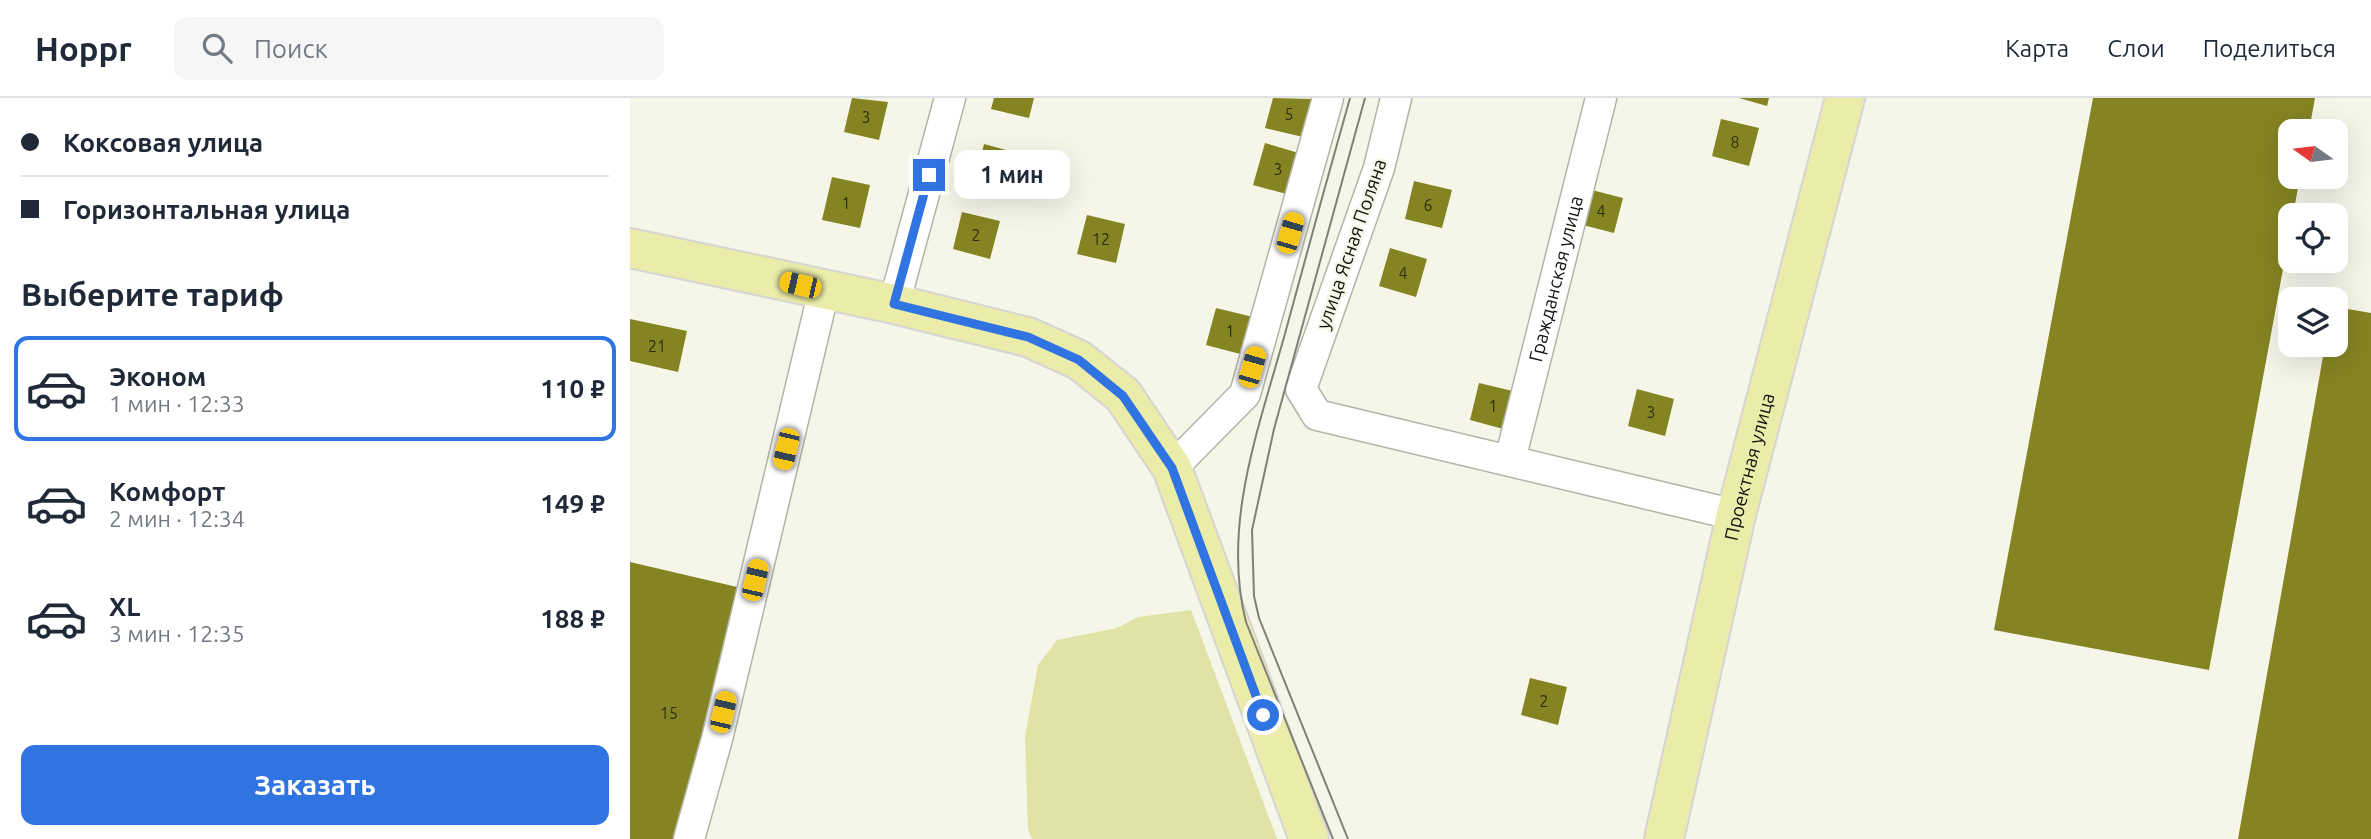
<!DOCTYPE html>
<html lang="ru">
<meta charset="utf-8">
<style>
body{margin:0;font-family:Ubuntu,sans-serif;background:#f6f6f7;color:#1f2937;height:100vh;display:flex;flex-direction:column;font-size:26px;white-space:nowrap}
*{box-sizing:border-box;margin:0}
p{font-size:23px;color:#747a83}
.icon{flex:none;width:38px;height:38px;fill:none;stroke:currentColor;stroke-width:2;stroke-linecap:round;stroke-linejoin:round}
.map{position:relative;flex:1;overflow:hidden}
.sheet{display:flex;flex-direction:column;background:#fff;width:630px}
.sheet>*{flex:none}
.guide{display:grid;align-content:center;height:154px;padding:0 21px;background:#fff}
.needle{width:46px;rotate:284deg}
.tools{position:absolute;left:1648px;top:21px;display:grid;gap:14px}
.tools a{display:grid;place-items:center;width:70px;height:70px;border-radius:14px;background:#fff;box-shadow:0 7px 28px #0002;font-size:35px}
.end{position:absolute;width:32px;height:32px;margin:-16px;border:9px solid #2f74e1;background:#fff;box-shadow:0 0 0 4px #fff}
.from{border-radius:50%}
.bubble{position:absolute;height:49px;border-radius:14px;background:#fff;box-shadow:0 7px 28px #0002;font-size:23px;font-weight:700;line-height:49px;text-align:center}
.car{position:absolute;width:21px;height:42px;margin:-21px -10px;border-radius:9px;box-shadow:0 0 5px 2px #0007;background:linear-gradient(#f5c518 24%,#345 0 40%,#f5c518 0 76%,#345 0 86%,#f5c518 0)}
.guide b{display:flex;align-items:center;gap:24px;height:66px;font-size:26px}
.guide b+b{border-top:2px solid #e0e1e3}
.guide i{width:18px;height:18px;background:#1f2937}
ul{padding:0;list-style:none}
li{display:flex;align-items:center;gap:21px;height:105px;margin:0 14px 10px;padding:0 7px;border:4px solid transparent;border-radius:14px}
li div{flex:1}
li b{display:block;font-size:26px}
li em{font-style:normal;font-weight:700}
li.selected{border-color:#2f74e1}
li>.icon{width:63px;height:63px;stroke-width:1.5}
h2{padding:0 21px;font-size:32px;line-height:84px}
.cta{display:flex;gap:14px;margin-top:auto;padding:14px 21px}
.cta a{flex:1;height:80px;border-radius:14px;background:#2f74e1;color:#fff;font-size:28px;font-weight:700;line-height:80px;text-align:center}
header{display:flex;align-items:center;gap:42px;box-sizing:border-box;height:98px;padding:0 35px;background:#fff;border-bottom:2px solid #e0e1e3}
header strong{font-size:33px}
nav{display:flex;gap:38px;margin-inline-start:auto;font-size:24px}
.search{width:490px;height:63px;background:#f6f6f7;display:flex;align-items:center;gap:18px;box-sizing:border-box;padding:0 24px;border-radius:14px;color:#747a83;font-size:26px}
main{display:flex;flex:1;min-height:0}
.map>svg:first-child{display:block}
.green{fill:#e0e2a6}
.building{fill:#848423}
.lines{fill:none;stroke-linecap:round;stroke-linejoin:round}
.minor-casing{stroke:#b3b4a6;stroke-width:33}
.major-casing{stroke:#d5d5d4;stroke-width:42}
.minor{stroke:#fff;stroke-width:30}
.major{stroke:#ebebaa;stroke-width:38}
.tram{stroke:#808077;stroke-width:2}
.route{stroke:#2f74e1;stroke-width:9}
.labels{text-anchor:middle;dominant-baseline:central;stroke-width:5;stroke-linejoin:round;paint-order:stroke}
.number-label{font-size:16px;fill:#2f2f13}
.street-label{font-size:19px;fill:#13130e;stroke:#f5f6e8}
</style>
<header>
<strong>Hoppr</strong>
<div class="search"><svg class="icon" aria-label="search" viewBox="0 0 24 24"><circle cx="10" cy="10" r="6"/><path d="M15 15l6 6"/></svg>Поиск</div>
<nav><a>Карта</a><a>Слои</a><a>Поделиться</a></nav>
</header>
<main>
<section class="sheet">
<div class="guide">
<b><i class="from"></i>Коксовая улица</b>
<b><i></i>Горизонтальная улица</b>
</div>
<h2>Выберите тариф</h2>
<ul>
<li class="selected"><svg class="icon" aria-label="car" viewBox="0 0 24 24"><path d="M5 17H2v-5l4-1 3-4h7l3 4 3 1v5h-3M9 17h6M6 11h13"/><circle cx="7" cy="17" r="2"/><circle cx="17" cy="17" r="2"/></svg><div><b>Эконом</b><p>1 мин · 12:33</p></div><em>110 ₽</em></li>
<li><svg class="icon" aria-label="car" viewBox="0 0 24 24"><path d="M5 17H2v-5l4-1 3-4h7l3 4 3 1v5h-3M9 17h6M6 11h13"/><circle cx="7" cy="17" r="2"/><circle cx="17" cy="17" r="2"/></svg><div><b>Комфорт</b><p>2 мин · 12:34</p></div><em>149 ₽</em></li>
<li><svg class="icon" aria-label="car" viewBox="0 0 24 24"><path d="M5 17H2v-5l4-1 3-4h7l3 4 3 1v5h-3M9 17h6M6 11h13"/><circle cx="7" cy="17" r="2"/><circle cx="17" cy="17" r="2"/></svg><div><b>XL</b><p>3 мин · 12:35</p></div><em>188 ₽</em></li>
</ul>
<div class="cta"><a>Заказать</a></div>
</section>
<div class="map">
<svg width="1741" height="741" viewBox="0 0 1741 741">
<rect width="100%" height="100%" fill="#f5f6e8"/>
<path class="green" d="M561,512L647,741H402L398,731L395,639L408,567L427,542L487,530L508,519Z"/>
<g class="building">
<path d="M222,0L258,4L249,42L214,34Z"/>
<path d="M364,0H404L399,20L361,11Z"/>
<path d="M643,0L682,1L673,39L635,30Z"/>
<path d="M1109,0H1139L1137,8Z"/>
<path d="M1463,0H1685L1679,33H1661V79H1670L1579,572L1364,532Z"/>
<path d="M1091,21L1129,30L1119,68L1082,58Z"/>
<path d="M635,45L672,56L660,97L623,87Z"/>
<path d="M354,46L391,56L382,93L345,84Z"/>
<path d="M202,79L240,87L230,130L192,122Z"/>
<path d="M784,83L822,92L812,130L775,121Z"/>
<path d="M958,91L993,100L984,135L949,126Z"/>
<path d="M332,114L370,123L360,161L323,151Z"/>
<path d="M457,117L495,126L486,165L447,156Z"/>
<path d="M760,150L797,161L786,199L749,188Z"/>
<path d="M1706,209L1741,215V741H1608L1695,247H1706Z"/>
<path d="M586,210L623,219L614,257L576,247Z"/>
<path d="M0,221L57,233L48,274L0,263Z"/>
<path d="M849,285L887,294L877,332L840,322Z"/>
<path d="M1007,291L1044,301L1035,338L998,328Z"/>
<path d="M0,464L107,489L48,741H0Z"/>
<path d="M900,580L937,589L928,627L891,617Z"/>
</g>
<g class="lines">
<g class="minor-casing">
<g id="minor">
<path d="M766,0L749,70L671,291L687,317L1106,417"/>
<path d="M264,206L320,0"/>
<path id="s1" d="M880,362L971,0"/>
<path d="M542,370L615,296L698,0"/>
<path d="M59,741L87,641L194,192"/>
</g>
</g>
<g class="major-casing">
<g id="major">
<path d="M0,150L264,206L398,239L449,262L493,297L542,370L679,741"/>
<path id="s2" d="M1034,741L1106,417L1215,0"/>
</g>
</g>
<use href="#minor" class="minor"/>
<use href="#major" class="major"/>
<g class="tram">
<path d="M703,741L616,524C591,426 630,327 656,232C677,155 698,77 720,0"/>
<path d="M718,741L629,520L624,498L622,432L644,331L735,0"/>
</g>
</g>
<g class="lines">
<path class="route" d="M299,77L264,206L398,239L449,262L493,298L542,370L633,617"/>
</g>
<g class="labels">
<g class="number-label">
<text x="659" y="16">5</text>
<text x="236" y="19">3</text>
<text x="1105" y="44">8</text>
<text x="648" y="71">3</text>
<text x="216" y="105">1</text>
<text x="798" y="107">6</text>
<text x="971" y="113">4</text>
<text x="346" y="137">2</text>
<text x="471" y="141">12</text>
<text x="773" y="175">4</text>
<text x="600" y="233">1</text>
<text x="27" y="248">21</text>
<text x="863" y="308">1</text>
<text x="1021" y="314">3</text>
<text x="914" y="603">2</text>
<text x="39" y="615">15</text>
</g>
<g class="street-label">
<text transform="translate(721 146) rotate(-71)">улица Ясная Поляна</text>
<text stroke="none"><textPath href="#s1" startOffset="187">Гражданская улица</textPath></text>
<text stroke="none"><textPath href="#s2" startOffset="382">Проектная улица</textPath></text>
</g>
</g>
</svg>
<div class="tools">
<a><svg class="needle" viewBox="-14 -14 28 28"><path d="M0-13l5 13h-10z" fill="#e53935"/><path d="M0 13l5-13h-10z" fill="#747a83"/></svg></a>
<a><svg class="icon" aria-label="locate" viewBox="0 0 24 24"><circle cx="12" cy="12" r="6"/><path d="M12 2v4M12 18v4M2 12h4M18 12h4"/></svg></a>
<a><svg class="icon" aria-label="layers" viewBox="0 0 24 24"><path d="M12 4l9 5-9 5-9-5zM3 14l9 5 9-5"/></svg></a>
</div>
<i class="end from" style="left:633px;top:617px"></i>
<i class="end" style="left:299px;top:77px"></i>
<div class="bubble" style="left:324px;top:52px;width:116px">1 мин</div>
<i class="car" style="left:660px;top:135px;rotate:16deg"></i>
<i class="car" style="left:170px;top:187px;rotate:283deg"></i>
<i class="car" style="left:622px;top:269px;rotate:16deg"></i>
<i class="car" style="left:156px;top:351px;rotate:193deg"></i>
<i class="car" style="left:125px;top:482px;rotate:13deg"></i>
<i class="car" style="left:93px;top:614px;rotate:13deg"></i>
</div>
</main>
